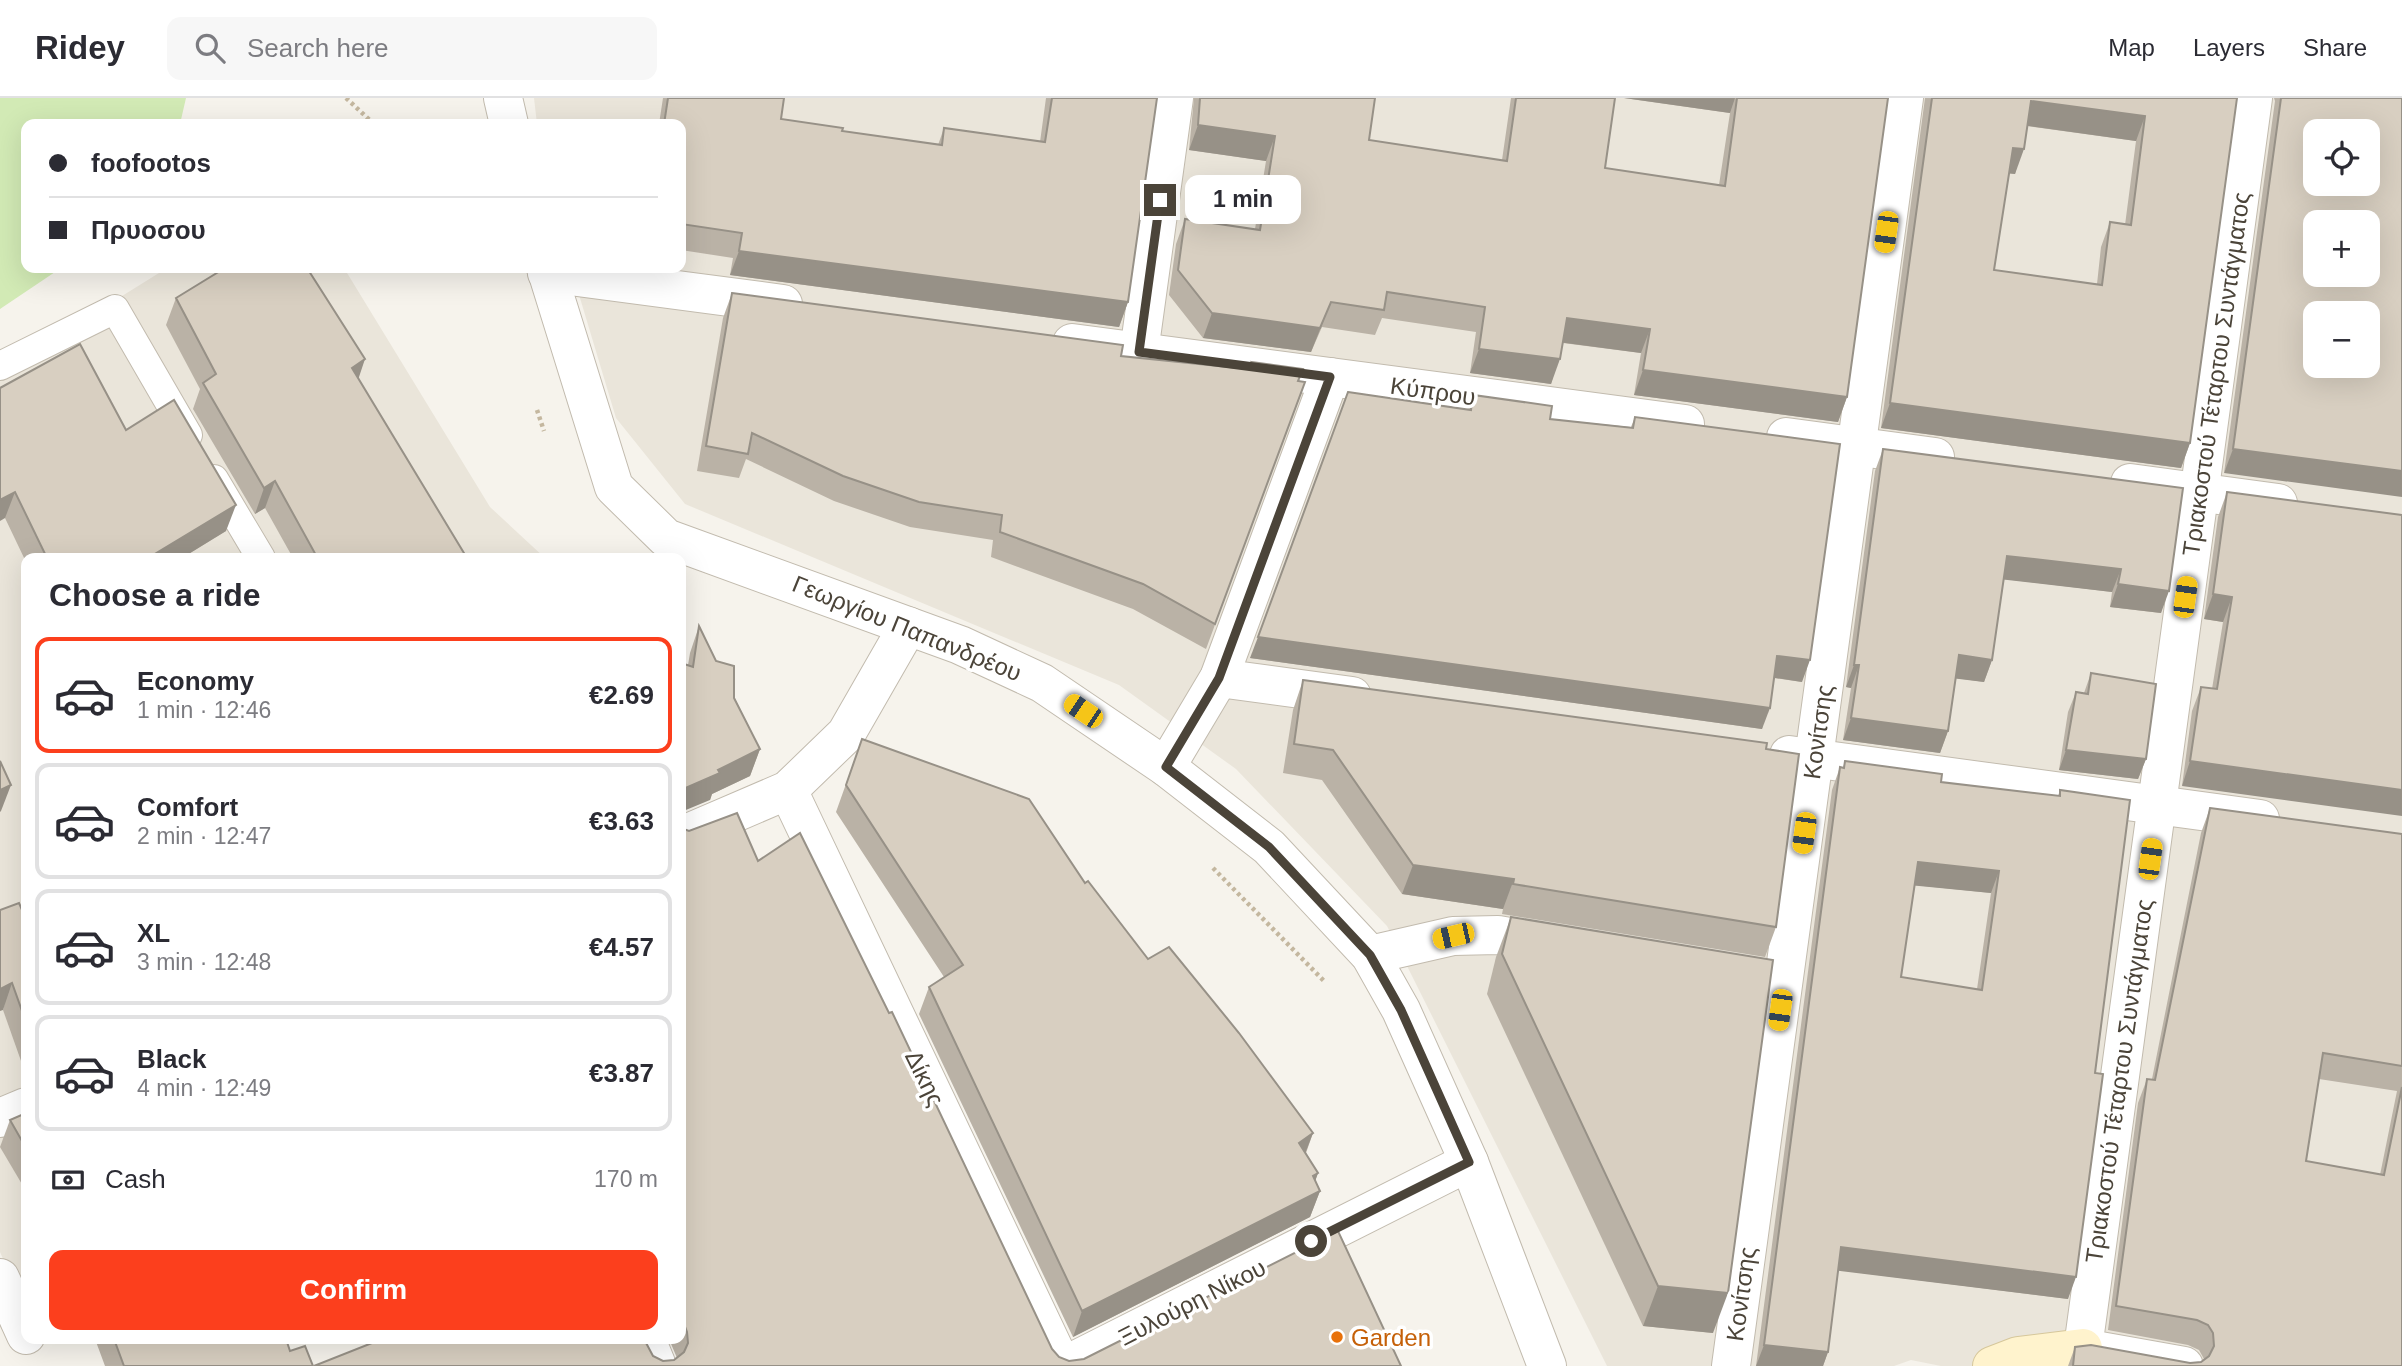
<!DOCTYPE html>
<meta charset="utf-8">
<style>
body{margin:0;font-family:Helvetica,sans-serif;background:#f7f7f7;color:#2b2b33;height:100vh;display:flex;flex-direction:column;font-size:26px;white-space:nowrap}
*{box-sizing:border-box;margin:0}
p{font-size:23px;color:#7c7c81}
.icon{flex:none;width:38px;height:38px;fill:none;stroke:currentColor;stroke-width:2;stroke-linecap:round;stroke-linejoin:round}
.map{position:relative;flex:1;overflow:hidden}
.drawer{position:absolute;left:21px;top:455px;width:665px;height:791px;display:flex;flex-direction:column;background:#fff;border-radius:14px;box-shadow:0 7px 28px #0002}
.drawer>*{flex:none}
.hud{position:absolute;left:21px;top:21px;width:665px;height:154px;border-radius:14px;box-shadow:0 7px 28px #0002;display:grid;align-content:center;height:154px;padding:0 28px;background:#fff}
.controls{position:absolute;left:2303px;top:21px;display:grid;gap:14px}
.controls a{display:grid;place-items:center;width:77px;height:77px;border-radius:14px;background:#fff;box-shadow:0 7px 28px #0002;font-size:35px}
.end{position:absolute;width:32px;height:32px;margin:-16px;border:9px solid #4b4439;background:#fff;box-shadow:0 0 0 4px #fff}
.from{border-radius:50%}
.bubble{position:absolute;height:49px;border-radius:14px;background:#fff;box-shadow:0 7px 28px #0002;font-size:23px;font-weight:700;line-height:49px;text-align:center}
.car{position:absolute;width:21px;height:42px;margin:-21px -10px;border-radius:9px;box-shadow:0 0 5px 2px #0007;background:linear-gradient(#f5c518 24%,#345 0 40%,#f5c518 0 76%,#345 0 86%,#f5c518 0)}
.hud b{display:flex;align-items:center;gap:24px;height:66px;font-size:26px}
.hud b+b{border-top:2px solid #e1e1e2}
.hud i{width:18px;height:18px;background:#2b2b33}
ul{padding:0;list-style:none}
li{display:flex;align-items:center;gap:21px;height:116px;margin:0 14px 10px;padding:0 14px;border:4px solid #e1e1e2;border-radius:14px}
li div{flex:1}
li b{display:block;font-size:26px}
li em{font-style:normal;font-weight:700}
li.active{border-color:#fc3f1d}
li>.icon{width:63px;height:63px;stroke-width:1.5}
h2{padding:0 28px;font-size:32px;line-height:84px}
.pay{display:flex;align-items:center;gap:18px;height:77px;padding:0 28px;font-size:26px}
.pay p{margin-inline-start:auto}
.action{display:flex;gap:14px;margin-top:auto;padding:14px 28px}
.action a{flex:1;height:80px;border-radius:14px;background:#fc3f1d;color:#fff;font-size:28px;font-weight:700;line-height:80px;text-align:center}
header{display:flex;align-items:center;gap:42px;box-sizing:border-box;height:98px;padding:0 35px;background:#fff;border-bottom:2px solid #e1e1e2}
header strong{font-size:33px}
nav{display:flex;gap:38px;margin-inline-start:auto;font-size:24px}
.search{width:490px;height:63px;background:#f7f7f7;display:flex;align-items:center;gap:18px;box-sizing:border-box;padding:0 24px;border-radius:14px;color:#7c7c81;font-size:26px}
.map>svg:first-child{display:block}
.residential{fill:#eae5da;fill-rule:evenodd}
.green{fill:#d2eab5}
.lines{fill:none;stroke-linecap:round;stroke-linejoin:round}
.lane-casing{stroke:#c2bbae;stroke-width:30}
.street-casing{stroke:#c2bbae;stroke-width:40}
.secondary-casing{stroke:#d6c79b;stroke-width:40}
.path{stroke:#c4b79f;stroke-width:4.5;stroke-dasharray:3.5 3.5;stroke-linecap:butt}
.lane{stroke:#fff;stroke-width:28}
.street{stroke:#fff;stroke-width:38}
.secondary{stroke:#fff3cd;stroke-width:38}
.wall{fill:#bab2a6;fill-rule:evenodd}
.shaded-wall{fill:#979187}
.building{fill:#d8cfc1;stroke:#979187;stroke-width:2;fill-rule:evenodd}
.route{stroke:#4b4439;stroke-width:9}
.food-dot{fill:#e8710a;stroke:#fff;stroke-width:2.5}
.labels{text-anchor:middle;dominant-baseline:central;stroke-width:7;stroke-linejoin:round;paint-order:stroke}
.street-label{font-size:24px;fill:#4b4439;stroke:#fff}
.food-label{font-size:24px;fill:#c56008;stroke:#fff;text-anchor:start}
</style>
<header>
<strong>Ridey</strong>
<div class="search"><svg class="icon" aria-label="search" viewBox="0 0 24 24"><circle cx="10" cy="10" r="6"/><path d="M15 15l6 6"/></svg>Search here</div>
<nav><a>Map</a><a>Layers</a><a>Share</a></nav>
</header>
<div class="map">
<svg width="2402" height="1268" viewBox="0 0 2402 1268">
<rect width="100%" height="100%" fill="#f6f3ec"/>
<g class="residential">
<path d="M534,0H2402V1268H1941L1911,1262L1894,1268H1607L1387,828L1236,671L1119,587L685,406L616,320L571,170H681V26H537ZM2315,33H2368V86H2315ZM2315,124H2368V177H2315ZM2315,215H2368V268H2315Z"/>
<path d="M167,170H344L490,409L545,460H26V1213L0,1154V274Z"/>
</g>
<path class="green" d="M0,0H186L180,26H26V170H61L0,211Z"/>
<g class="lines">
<g class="lane-casing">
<g id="lane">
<path d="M0,268L115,211L188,337"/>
<path d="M214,381L261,460"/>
</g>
</g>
<g class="street-casing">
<g id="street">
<path d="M503,0L509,26"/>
<path d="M546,170L614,389L666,440L960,547L1042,585L1166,669L1269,749L1370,857L1401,912L1469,1064L1547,1268"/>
<path d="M547,175L783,206"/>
<path d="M1072,245L1685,326"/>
<path d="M1139,254L1174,0"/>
<path d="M1786,339L1935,359"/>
<path d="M2130,385L2278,405"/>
<path d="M1219,580L1352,598"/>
<path d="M1789,657L2260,721"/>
<path d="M1166,669L1219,580L1330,279"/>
<path d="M788,692L1062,1268"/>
<path d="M681,738L788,692L846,636L908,528"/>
<path d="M1370,857L1453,838L1498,837L1557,847"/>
<path d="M0,1020L26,1009"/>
<path d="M0,1180L26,1237"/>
<path d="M646,1241L657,1268"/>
<path d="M1064,1268L1469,1064"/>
<path d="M1731,1268L1904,0"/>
<path d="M2184,1268L2083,1250L2253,0"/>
</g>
</g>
<g class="secondary-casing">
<path id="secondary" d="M1992,1268L2018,1258L2083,1250"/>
</g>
<g class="path">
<path d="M346,0L374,26"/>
<path d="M537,312L544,333"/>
<path d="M1213,770L1325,884"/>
</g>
<use href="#lane" class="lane"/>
<use href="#street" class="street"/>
<use href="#secondary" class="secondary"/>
</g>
<g class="wall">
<path d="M663,0H784L781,21L842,33L938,47L944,30L1040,44L1046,0H1157L1128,204L1119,229L730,177L733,160L681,152V26H659Z"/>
<path d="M1194,0H1375L1369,42L1502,62L1511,0H1615L1605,70L1719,87L1730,15L1624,0H1888L1847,299L1838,324L1634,297L1641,255L1563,245L1551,286L1470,275L1476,234L1382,220L1375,237L1322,229L1311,254L1203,240L1169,197L1176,146L1185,121L1255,131L1266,63L1189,52Z"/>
<path d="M1925,0H2237L2190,345L2181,370L1881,330ZM2027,28L2136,43L2125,127L2110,124L2101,149L2097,186L1994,172L2009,75L2015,76Z"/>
<path d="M2274,0H2402L2224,375L2275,3Z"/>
<path d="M732,195L1121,258L1250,271L1252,264L1303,271L1298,283L1305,284L1206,551L1133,511L991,459L993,442L910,429L834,403L746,361L739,380L697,373L723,220Z"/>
<path d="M176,200L358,280L467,460H293L265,410L255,416L193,311L200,291L166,227Z"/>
<path d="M0,290L126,332L226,433L182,460H26V464L5,420Z"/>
<path d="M1473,297L1550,321L1631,329L1635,319L1802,584L1774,580L1762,631L1250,560L1467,312Z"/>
<path d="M1883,351L2183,390L2161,515L2110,509L2112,494L2004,481L1992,562L1984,584L1956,580L1948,633L1940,655L1843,642L1851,590L1846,589L1875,373Z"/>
<path d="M2227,394L2402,417L2182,688L2192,613L2201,589L2212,591L2223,524L2204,521L2218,419Z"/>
<path d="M699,528L760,651L750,678L712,696L710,702L688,567L690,555Z"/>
<path d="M2091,575L2146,661L2138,681L2059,672L2068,614L2076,594L2084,595Z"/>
<path d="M1303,582L1766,651L1776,829L1765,859L1502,816L1503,811L1402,796L1322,682L1283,675L1293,612Z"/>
<path d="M862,641L1085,785L1148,861L1313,1035L1306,1055L1318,1075L1315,1083L1320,1093L1310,1119L1073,1239L919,916L929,889L944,879L836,714Z"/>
<path d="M1845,663L1941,684L2058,698L2060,692L2068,1201L1838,1172L1828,1254L1823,1268H1756L1832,692L1840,669L1843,670ZM1914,787L1991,795L1977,891L1901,879Z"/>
<path d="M2210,710L2402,736V1268H2068L2075,1249L2190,1265L2201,1264L2204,1261L2199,1252L2188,1247L2108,1232L2138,1005L2147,981H2152L2201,735ZM2319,981L2397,993L2380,1077L2306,1063Z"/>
<path d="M681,730L758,763L1052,1251L1059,1259L1069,1263L314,1268L653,1258L663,1263L674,1262L677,1260L669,1241H681Z"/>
<path d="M1511,819L1713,1235L1643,1228L1487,896L1496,859Z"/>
<path d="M26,821V977L3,912Z"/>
<path d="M26,1015V1093L0,1049L10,1022Z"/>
<path d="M95,1241H286L290,1253L313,1268H105Z"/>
</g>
<g class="shaded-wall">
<path d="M1624,0H1735L1730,15Z"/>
<path d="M2031,3L2145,18L2136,43L2022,27Z"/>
<path d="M1198,27L1275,38L1266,63L1189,52Z"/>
<path d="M2013,50L2024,51L2015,76L2004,75Z"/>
<path d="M739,153L1128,204L1119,229L730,177Z"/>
<path d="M1331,204L1311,254L1203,240L1212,215Z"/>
<path d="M1567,220L1650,231L1641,255L1558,244Z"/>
<path d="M1479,251L1560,261L1551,286L1470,275Z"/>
<path d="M365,261L356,288L352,270Z"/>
<path d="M1643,272L1847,299L1838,324L1634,297Z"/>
<path d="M1890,305L2190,345L2181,370L1881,330Z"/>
<path d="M2233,351L2402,373V399L2224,375Z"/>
<path d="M275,383L265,410L255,416L264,390Z"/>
<path d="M15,394L5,420L0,423V402Z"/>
<path d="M236,407L226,433L182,460H148Z"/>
<path d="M2007,458L2121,471L2112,494L1999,481Z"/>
<path d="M2118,486L2169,493L2161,515L2110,509Z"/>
<path d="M2213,496L2232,499L2223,524L2204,521Z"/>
<path d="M1258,539L1770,610L1762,631L1250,560Z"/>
<path d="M1959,557L1992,562L1984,584L1951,580Z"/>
<path d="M1777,558L1810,562L1802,584L1769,579Z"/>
<path d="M1854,567H1859L1851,590L1846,589Z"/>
<path d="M1851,620L1948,633L1940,655L1843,642Z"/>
<path d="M760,651L750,678L712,696L710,702L681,714V692L718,672Z"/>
<path d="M2066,652L2146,661L2138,681L2059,672Z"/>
<path d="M2190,663L2402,692V718L2182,688Z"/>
<path d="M11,687L1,713L0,714V692Z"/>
<path d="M1918,764L1999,773L1991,795L1909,787Z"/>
<path d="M1413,767L1514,781L1503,811L1402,796Z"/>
<path d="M12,885L3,912L0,913V891Z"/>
<path d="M1313,1035L1303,1061L1299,1045Z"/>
<path d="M1318,1075L1310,1098L1320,1093L1310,1119L1073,1239L1082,1213Z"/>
<path d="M1841,1149L2076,1179L2068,1201L1832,1172Z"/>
<path d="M1658,1188L1728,1195L1713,1235L1643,1228Z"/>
<path d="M1764,1247L1828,1254L1823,1268H1756Z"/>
</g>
<g class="building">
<path d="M668,0H784L781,21L843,30L842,33L942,47L944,30L1045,44L1052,0H1157L1128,204L739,153L742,135L681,126V26H664Z"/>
<path d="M1200,0H1375L1369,42L1507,63L1516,0H1615L1605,70L1725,88L1737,0H1888L1847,299L1643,272L1650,231L1567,220L1560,261L1479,251L1485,209L1387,194L1384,212L1331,204L1320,230L1212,215L1178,172L1185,121L1260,132L1275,38L1198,27Z"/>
<path d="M1932,0H2237L2190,345L1890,305ZM2031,3L2145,18L2131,127L2110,124L2102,187L1994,172L2013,50L2024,51Z"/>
<path d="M2281,0H2402V373L2233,351ZM2315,33H2368V86H2315ZM2315,124H2368V177H2315ZM2315,215H2368V268H2315Z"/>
<path d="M225,170H307L365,261L352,270L467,460H315L317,459L275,383L264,390L203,285L216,276L176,200Z"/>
<path d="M732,195L1123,247L1121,258L1258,272L1252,264L1303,271L1298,283L1305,284L1215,526L1143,486L1000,434L1002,417L919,404L843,378L752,335L748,356L706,348Z"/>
<path d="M80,246L126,332L174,302L236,407L148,460H47L15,394L0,402V290Z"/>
<path d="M1348,294L1471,312L1473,297L1552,308L1550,321L1633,330L1635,319L1840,346L1810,562L1777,558L1770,610L1258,539Z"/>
<path d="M1883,351L2183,390L2169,493L2118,486L2121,471L2007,458L1992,562L1959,557L1948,633L1851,620L1859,567H1854Z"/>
<path d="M2227,394L2402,417V692L2190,663L2201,589L2217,591L2232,499L2213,496Z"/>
<path d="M699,528L716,563L734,568V600L760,651L718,672L720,675L681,692V565L693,569Z"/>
<path d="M2091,575L2156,586L2146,661L2066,652L2076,594L2088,596Z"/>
<path d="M1303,582L1767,645L1766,651L1799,656L1776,829L1513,786L1514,781L1413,767L1333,652L1294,646Z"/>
<path d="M862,641L1029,701L1085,785L1088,783L1148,861L1169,849L1239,935L1313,1035L1299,1045L1318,1075L1313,1078L1320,1093L1082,1213L929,889L963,867L846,687Z"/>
<path d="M0,663L11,687L0,692Z"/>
<path d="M1845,663L1942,676L1941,684L2060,698V692L2130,702L2095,975L2103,976L2076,1179L1841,1149L1828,1254L1764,1247L1840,669L1844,670ZM1918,764L1999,773L1982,892L1901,879Z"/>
<path d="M2210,710L2402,736V968L2323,955L2306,1063L2384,1077L2402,989V1268H2073L2075,1249L2091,1247L2190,1265L2201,1264L2209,1258L2214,1248L2213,1235L2208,1227L2197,1222L2116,1208L2147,981L2155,982Z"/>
<path d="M737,715L758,763L800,735L889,915L892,914L1052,1251L1059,1259L1069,1263L1084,1261L1338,1133L1401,1268H314L382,1241H644L653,1258L663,1263L674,1262L684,1254L688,1245L687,1234L681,1218V730L689,733Z"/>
<path d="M19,805L26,821V924L12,885L0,891V812Z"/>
<path d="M1511,819L1773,862L1728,1195L1658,1188L1502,856Z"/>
<path d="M26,1015V1050L10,1022Z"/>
<path d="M114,1241H286L290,1253L305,1248L313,1268H124Z"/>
</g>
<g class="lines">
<path class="route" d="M1160,102L1139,254L1330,279L1219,580L1166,669L1269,749L1370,857L1401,912L1469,1064L1311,1143"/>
</g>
<circle class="food-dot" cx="1337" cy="1239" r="7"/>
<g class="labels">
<g class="street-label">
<text transform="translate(2216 276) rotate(-82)">Τριακοστού Τέταρτου Συντάγματος</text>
<text transform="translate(1433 293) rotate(8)">Κύπρου</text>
<text transform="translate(907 530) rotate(22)">Γεωργίου Παπανδρέου</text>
<text transform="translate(1818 634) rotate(-82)">Κονίτσης</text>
<text transform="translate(925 980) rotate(64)">Δίκης</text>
<text transform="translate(2119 983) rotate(-82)">Τριακοστού Τέταρτου Συντάγματος</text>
<text transform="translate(1741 1196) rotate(-82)">Κονίτσης</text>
<text transform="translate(1192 1204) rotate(-27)">Ξυλούρη Νίκου</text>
</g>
<g class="food-label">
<text x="1351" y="1239">Garden</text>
</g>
</g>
</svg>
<div class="controls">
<a><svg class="icon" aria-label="locate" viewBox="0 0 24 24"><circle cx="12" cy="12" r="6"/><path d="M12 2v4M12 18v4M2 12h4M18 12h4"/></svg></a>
<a>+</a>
<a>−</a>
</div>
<i class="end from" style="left:1311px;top:1143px"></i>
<i class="end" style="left:1160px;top:102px"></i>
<div class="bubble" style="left:1185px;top:77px;width:116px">1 min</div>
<i class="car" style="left:1886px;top:134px;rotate:188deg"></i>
<i class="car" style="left:2185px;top:499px;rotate:8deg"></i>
<i class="car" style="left:1083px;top:613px;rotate:304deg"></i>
<i class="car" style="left:1804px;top:735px;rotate:188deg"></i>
<i class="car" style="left:2150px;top:761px;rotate:8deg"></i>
<i class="car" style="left:1453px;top:838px;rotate:257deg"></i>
<i class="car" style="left:1780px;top:912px;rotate:188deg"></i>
<div class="hud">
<b><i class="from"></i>foofootos</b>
<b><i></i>Πρυοσου</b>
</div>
<section class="drawer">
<h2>Choose a ride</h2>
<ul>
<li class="active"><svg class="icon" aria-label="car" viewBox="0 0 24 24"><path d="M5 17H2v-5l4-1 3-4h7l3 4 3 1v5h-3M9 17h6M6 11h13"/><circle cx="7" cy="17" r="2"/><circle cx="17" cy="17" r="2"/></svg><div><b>Economy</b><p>1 min · 12:46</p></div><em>€2.69</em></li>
<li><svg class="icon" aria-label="car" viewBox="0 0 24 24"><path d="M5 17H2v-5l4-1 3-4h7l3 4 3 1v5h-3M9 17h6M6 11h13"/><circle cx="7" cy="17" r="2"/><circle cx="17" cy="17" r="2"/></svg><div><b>Comfort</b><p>2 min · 12:47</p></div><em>€3.63</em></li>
<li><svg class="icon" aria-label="car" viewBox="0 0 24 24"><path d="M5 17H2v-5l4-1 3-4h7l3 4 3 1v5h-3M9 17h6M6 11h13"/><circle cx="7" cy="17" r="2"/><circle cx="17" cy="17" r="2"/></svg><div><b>XL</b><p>3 min · 12:48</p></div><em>€4.57</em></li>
<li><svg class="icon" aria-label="car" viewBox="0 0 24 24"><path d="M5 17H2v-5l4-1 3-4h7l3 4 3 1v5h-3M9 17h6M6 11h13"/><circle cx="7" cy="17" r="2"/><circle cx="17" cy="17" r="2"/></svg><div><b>Black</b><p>4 min · 12:49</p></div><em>€3.87</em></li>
</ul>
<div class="pay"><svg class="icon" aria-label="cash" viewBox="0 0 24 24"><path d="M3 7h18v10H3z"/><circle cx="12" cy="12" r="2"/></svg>Cash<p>170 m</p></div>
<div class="action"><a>Confirm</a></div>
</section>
</div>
